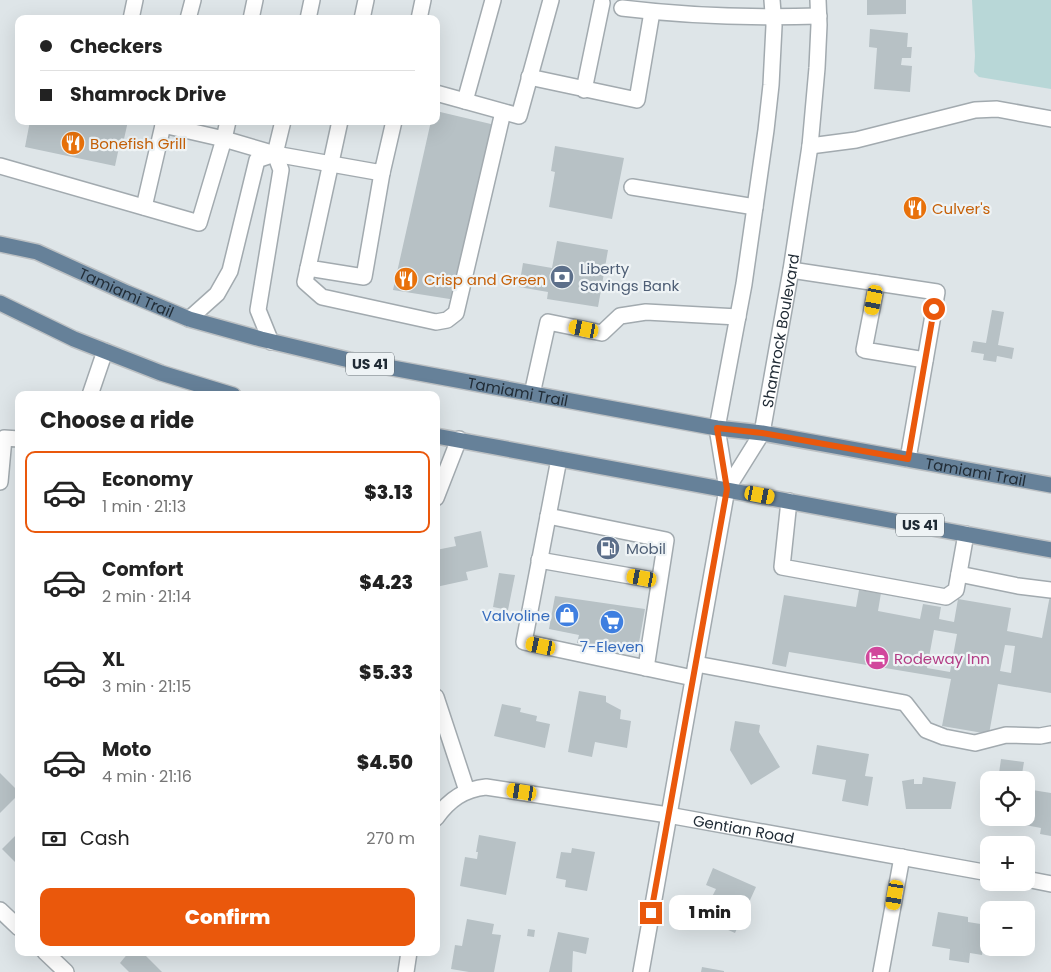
<!DOCTYPE html>
<meta charset="utf-8">
<style>
body{margin:0;font-family:Poppins,sans-serif;background:#f2f2f2;color:#222;height:100vh;display:flex;flex-direction:column;font-size:19px;white-space:nowrap}
*{box-sizing:border-box;margin:0}
p{font-size:16px;color:#767676}
.icon{flex:none;width:28px;height:28px;fill:none;stroke:currentColor;stroke-width:2;stroke-linecap:round;stroke-linejoin:round}
.map{position:relative;flex:1;overflow:hidden}
.panel{position:absolute;left:15px;top:391px;width:425px;height:565px;display:flex;flex-direction:column;background:#fff;border-radius:10px;box-shadow:0 5px 20px #0002}
.panel>*{flex:none}
.guide{position:absolute;left:15px;top:15px;width:425px;height:110px;border-radius:10px;box-shadow:0 5px 20px #0002;display:grid;align-content:center;height:110px;padding:0 25px;background:#fff}
.controls{position:absolute;left:980px;top:771px;display:grid;gap:10px}
.controls a{display:grid;place-items:center;width:55px;height:55px;border-radius:10px;background:#fff;box-shadow:0 5px 20px #0002;font-size:25px}
.end{position:absolute;width:22px;height:22px;margin:-11px;border:6px solid #ea580c;background:#fff;box-shadow:0 0 0 2px #fff}
.from{border-radius:50%}
.bubble{position:absolute;height:35px;border-radius:10px;background:#fff;box-shadow:0 5px 20px #0002;font-size:16px;font-weight:800;line-height:35px;text-align:center}
.car{position:absolute;width:15px;height:30px;margin:-15px -8px;border-radius:6px;box-shadow:0 0 4px 1px #0007;background:linear-gradient(#f5c518 24%,#345 0 40%,#f5c518 0 76%,#345 0 86%,#f5c518 0)}
.guide b{display:flex;align-items:center;gap:18px;height:48px;font-size:19px}
.guide b+b{border-top:1px solid #e0e0e0}
.guide i{width:12px;height:12px;background:#222}
ul{padding:0;list-style:none}
li{display:flex;align-items:center;gap:15px;height:82px;margin:0 10px 8px;padding:0 15px;border:2px solid transparent;border-radius:10px}
li div{flex:1}
li b{display:block;font-size:19px}
li em{font-style:normal;font-weight:800}
li.current{border-color:#ea580c}
li>.icon{width:45px;height:45px;stroke-width:1.5}
h2{padding:0 25px;font-size:22px;line-height:60px}
.pay{display:flex;align-items:center;gap:12px;height:55px;padding:0 25px;font-size:19px}
.pay p{margin-inline-start:auto}
.action{display:flex;gap:10px;margin-top:auto;padding:10px 25px}
.action a{flex:1;height:58px;border-radius:10px;background:#ea580c;color:#fff;font-size:20px;font-weight:800;line-height:58px;text-align:center}
.map>svg:first-child{display:block}
.green{fill:#b8d7d7}
.building{fill:#b7c1c5;fill-rule:evenodd}
.lines{fill:none;stroke-linecap:round;stroke-linejoin:round}
.minor-casing{stroke:#a2aaaf;stroke-width:18}
.major-casing{stroke:#bcc0c3;stroke-width:18}
.minor{stroke:#fff;stroke-width:15}
.major{stroke:#668199;stroke-width:15}
.route{stroke:#ea580c;stroke-width:6}
.labels{text-anchor:middle;dominant-baseline:central;stroke-width:4.5;stroke-linejoin:round;paint-order:stroke}
.shield{fill:#eef3f5;stroke:#5e686f;stroke-width:1}
.shield-label{font-size:14px;font-weight:bold;fill:#212c36}
.food-label{font-size:15px;fill:#c56008;stroke:#eef3f5;text-anchor:start}
.service-label{font-size:15px;fill:#4e5e75;stroke:#eef3f5;text-anchor:start}
.street-label{font-size:15px;fill:#212c36;stroke:#eef3f5}
.shop-label{font-size:15px;fill:#366cbe;stroke:#eef3f5;text-anchor:end}
.hotel-label{font-size:15px;fill:#b23c85;stroke:#eef3f5;text-anchor:start}
</style>
<div class="map">
<svg width="1051" height="972" viewBox="0 0 1051 972">
<rect width="100%" height="100%" fill="#dee5e8"/>
<path class="green" d="M972,0H1051V89L979,77L974,72L975,56Z"/>
<g class="building">
<path d="M867,0H906V14L867,15Z"/>
<path d="M870,29L908,33L907,47H912L911,58H902L901,65L912,66L910,92L874,89L877,48L869,47Z"/>
<path d="M436,111L495,125L456,300L393,290L431,121H436Z"/>
<path d="M30,121H128L124,139L121,138L115,166L25,147Z"/>
<path d="M555,146L624,158L612,219L549,207L555,172L551,171Z"/>
<path d="M557,241L608,250L598,307L547,299L548,292L519,287L523,263L552,268Z"/>
<path d="M992,310L1004,312L998,345L1014,348L1012,359L997,356L996,362L983,360L984,354L971,352L973,341L986,343Z"/>
<path d="M481,531L488,567L466,572L468,580L436,587V550L456,546L454,537Z"/>
<path d="M499,573L515,575L508,610L493,607Z"/>
<path d="M859,590L881,593L878,611L920,619L923,604L941,607L939,619L954,622L958,599L1011,608L1007,631L1042,638L1051,590V693L998,684L989,734L942,726L951,679L789,652L786,667L772,664L784,595L856,607ZM934,630L957,634L950,672L927,668ZM1005,645L1015,646L1011,673L1000,671Z"/>
<path d="M555,596L645,609L637,654L577,643L579,635L549,629Z"/>
<path d="M579,691L606,696V702L621,710L620,719L631,721L627,748L595,742L592,757L568,752Z"/>
<path d="M502,704L521,708L520,712L537,716L536,721L550,724L545,748L494,736Z"/>
<path d="M735,721L760,725L759,732L780,767L751,785L730,750Z"/>
<path d="M817,745L869,754L865,776L873,777L868,806L842,801L846,780L812,774Z"/>
<path d="M1001,759L1024,762L1021,780H998Z"/>
<path d="M0,773L19,792V794L0,813Z"/>
<path d="M923,777L956,782L951,809H906L902,781L914,779V784H922Z"/>
<path d="M1026,789L1051,793V836L1040,834L1041,828L1009,822L1010,818H1026Z"/>
<path d="M19,832V866L2,849Z"/>
<path d="M479,835L516,842L506,895L460,886L465,857L477,859L478,852H476Z"/>
<path d="M572,848L595,852L587,891L565,887L566,880L556,878L561,852L571,853Z"/>
<path d="M713,868L756,887L735,933L701,918L716,889L706,885Z"/>
<path d="M938,912L968,917V922L987,925L982,955L970,953L969,963L949,960L950,949L932,946Z"/>
<path d="M467,919L494,924L492,934L501,935L494,972H469L451,969L455,945L462,946Z"/>
<path d="M528,929L535,930L534,937L527,936Z"/>
<path d="M558,932L589,938L586,954L573,951L572,972H549Z"/>
<path d="M129,952H142L162,972H129L120,963Z"/>
<path d="M702,967L724,971V972H701Z"/>
</g>
<g class="lines">
<g class="minor-casing">
<g id="minor">
<path d="M622,8C687,16 754,18 819,16"/>
<path d="M131,19L135,0"/>
<path d="M188,19L193,0"/>
<path d="M251,19L255,0"/>
<path d="M308,19L312,0"/>
<path d="M362,19L366,0"/>
<path d="M419,19L423,0"/>
<path d="M529,77L637,100L652,12"/>
<path d="M584,90L602,3"/>
<path d="M436,93L519,116L551,0"/>
<path d="M465,101L493,0"/>
<path d="M340,121L308,268L364,277L382,173"/>
<path d="M163,125L224,139L228,121"/>
<path d="M810,146L856,140L975,110L997,109L1051,119"/>
<path d="M0,166L199,223L224,139L275,154L382,173L394,121"/>
<path d="M632,187L755,207"/>
<path d="M144,207L164,121"/>
<path d="M308,268L305,282L322,297L436,322L447,320L456,313L503,112"/>
<path d="M791,270L937,292L908,459"/>
<path d="M877,283L864,350L925,360"/>
<path d="M189,319L217,294L230,271L257,160L275,154"/>
<path d="M271,342L258,310L281,170L275,154L283,121"/>
<path d="M532,394L548,322L602,333L620,316L646,312L738,317"/>
<path d="M90,395L105,351"/>
<path d="M559,459L524,642L693,678"/>
<path d="M0,482L4,438L19,439"/>
<path id="s1" d="M727,489L762,433L791,270L810,146L817,68L819,25L818,0"/>
<path d="M436,498L459,439"/>
<path d="M789,501L782,567L946,597L956,590L966,534"/>
<path d="M548,516L666,540L646,668"/>
<path d="M539,560L659,581"/>
<path d="M959,574L1018,586L1051,590"/>
<path d="M696,664L905,703L926,730L944,737L975,743L1006,735L1040,736L1051,734"/>
<path d="M436,697L467,791"/>
<path id="s2" d="M436,818C449,800 464,789 486,787L668,815L989,873"/>
<path d="M1026,879L1051,884"/>
<path d="M0,910L19,928"/>
<path d="M45,952L66,972"/>
<path d="M406,972L409,952"/>
<path d="M641,972L727,489L717,428L744,284L766,130L771,85L774,26L772,0"/>
<path d="M881,972L902,857"/>
</g>
</g>
<g class="major-casing">
<g id="major">
<path id="s3" d="M0,244L37,252L127,293L189,319L261,339L349,360L717,428L762,433L1051,485"/>
<path d="M0,303L74,339L161,373L233,395"/>
<path d="M436,436L1051,550"/>
</g>
</g>
<use href="#minor" class="minor"/>
<use href="#major" class="major"/>
</g>
<g class="lines">
<path class="route" d="M651,913L727,489L717,428L762,433L908,459L934,309"/>
</g>
<defs>
<g id="restaurant-disc" transform="scale(1.25)"><circle r="9.5" fill="#e8710a" stroke="#eef3f5"/><path d="M-5-6h1v4h1v-4h1v4h1v-4h1v5L-1.5 .5V6h-2V.5L-5-1ZM5-6V6H3V1.5H1.5Q1.5-4 5-6Z" fill="#fff"/></g>
<g id="bank-disc" transform="scale(1.25)"><circle r="9.5" fill="#5c6f8a" stroke="#eef3f5"/><path d="M-6-4H6V4H-6ZM0-2.3a2.3 2.3 0 1 0 0 4.6a2.3 2.3 0 1 0 0-4.6Z" fill="#fff"/></g>
<g id="fuel-disc" transform="scale(1.25)"><circle r="9.5" fill="#5c6f8a" stroke="#eef3f5"/><path d="M-5.5-6h7V0h2V4h1.3V-2.5L3-4.5l.8-.8L6-3V5H2.5V1h-1V6h-7ZM-4.2-4.7v3.2H.2V-4.7Z" fill="#fff"/></g>
<g id="shop-disc" transform="scale(1.25)"><circle r="9.5" fill="#3f7fe0" stroke="#eef3f5"/><path d="M-5-2.5h2.3a2.7 3.5 0 0 1 5.4 0H5L5.5 6h-11ZM-1.5-2.5h3a1.5 2.3 0 0 0-3 0Z" fill="#fff"/></g>
<g id="supermarket-disc" transform="scale(1.25)"><circle r="9.5" fill="#3f7fe0" stroke="#eef3f5"/><path d="M-6-5.5h2.5l.6 2H6L4.5 2H-2.5L-4.4-4H-6ZM-1.5 3.2a1.3 1.3 0 1 0 .1 0ZM3 3.2a1.3 1.3 0 1 0 .1 0Z" fill="#fff"/></g>
<g id="hotel-disc" transform="scale(1.25)"><circle r="9.5" fill="#d1479c" stroke="#eef3f5"/><path d="M-6-4.5h1.5V1H6V5H4.5V3h-9V5H-6ZM-4 0a1.8 1.8 0 1 1 3.6 0ZM.5 0V-2.5h3Q6-2.5 6 0Z" fill="#fff"/></g>
</defs>
<g fill-rule="evenodd">
<use href="#restaurant-disc" x="73" y="143"/>
<use href="#restaurant-disc" x="915" y="208"/>
<use href="#bank-disc" x="562" y="277"/>
<use href="#restaurant-disc" x="406" y="279"/>
<use href="#fuel-disc" x="608" y="548"/>
<use href="#shop-disc" x="567" y="615"/>
<use href="#supermarket-disc" x="612" y="622"/>
<use href="#hotel-disc" x="877" y="658"/>
</g>
<g class="labels">
<g class="shield">
<rect x="346" y="352.5" width="48" height="23" rx="4"/>
<rect x="896" y="513.5" width="48" height="23" rx="4"/>
</g>
<g class="shield-label">
<text x="370" y="364">US 41</text>
<text x="920" y="525">US 41</text>
</g>
<g class="food-label">
<text x="90" y="143">Bonefish Grill</text>
<text x="932" y="208">Culver's</text>
<text x="424" y="279">Crisp and Green</text>
</g>
<g class="service-label">
<text x="580" y="268">Liberty<tspan x="580" dy="17">Savings Bank</tspan></text>
<text x="626" y="548">Mobil</text>
</g>
<g class="street-label">
<text stroke="none"><textPath href="#s3" startOffset="136">Tamiami Trail</textPath></text>
<text stroke="none"><textPath href="#s1" startOffset="170">Shamrock Boulevard</textPath></text>
<text stroke="none"><textPath href="#s3" startOffset="541">Tamiami Trail</textPath></text>
<text stroke="none"><textPath href="#s3" startOffset="1006">Tamiami Trail</textPath></text>
<text stroke="none"><textPath href="#s2" startOffset="322">Gentian Road</textPath></text>
</g>
<g class="shop-label">
<text x="550" y="615">Valvoline</text>
<text x="612" y="646" text-anchor="middle">7-Eleven</text>
</g>
<g class="hotel-label">
<text x="894" y="658">Rodeway Inn</text>
</g>
</g>
</svg>
<div class="controls">
<a><svg class="icon" aria-label="locate" viewBox="0 0 24 24"><circle cx="12" cy="12" r="6"/><path d="M12 2v4M12 18v4M2 12h4M18 12h4"/></svg></a>
<a>+</a>
<a>−</a>
</div>
<i class="end from" style="left:934px;top:309px"></i>
<i class="end" style="left:651px;top:913px"></i>
<div class="bubble" style="left:669px;top:895px;width:82px">1 min</div>
<i class="car" style="left:874px;top:300px;rotate:191deg"></i>
<i class="car" style="left:584px;top:329px;rotate:282deg"></i>
<i class="car" style="left:760px;top:495px;rotate:101deg"></i>
<i class="car" style="left:642px;top:578px;rotate:280deg"></i>
<i class="car" style="left:541px;top:646px;rotate:282deg"></i>
<i class="car" style="left:522px;top:792px;rotate:279deg"></i>
<i class="car" style="left:895px;top:895px;rotate:190deg"></i>
<div class="guide">
<b><i class="from"></i>Checkers</b>
<b><i></i>Shamrock Drive</b>
</div>
<section class="panel">
<h2>Choose a ride</h2>
<ul>
<li class="current"><svg class="icon" aria-label="car" viewBox="0 0 24 24"><path d="M5 17H2v-5l4-1 3-4h7l3 4 3 1v5h-3M9 17h6M6 11h13"/><circle cx="7" cy="17" r="2"/><circle cx="17" cy="17" r="2"/></svg><div><b>Economy</b><p>1 min · 21:13</p></div><em>$3.13</em></li>
<li><svg class="icon" aria-label="car" viewBox="0 0 24 24"><path d="M5 17H2v-5l4-1 3-4h7l3 4 3 1v5h-3M9 17h6M6 11h13"/><circle cx="7" cy="17" r="2"/><circle cx="17" cy="17" r="2"/></svg><div><b>Comfort</b><p>2 min · 21:14</p></div><em>$4.23</em></li>
<li><svg class="icon" aria-label="car" viewBox="0 0 24 24"><path d="M5 17H2v-5l4-1 3-4h7l3 4 3 1v5h-3M9 17h6M6 11h13"/><circle cx="7" cy="17" r="2"/><circle cx="17" cy="17" r="2"/></svg><div><b>XL</b><p>3 min · 21:15</p></div><em>$5.33</em></li>
<li><svg class="icon" aria-label="car" viewBox="0 0 24 24"><path d="M5 17H2v-5l4-1 3-4h7l3 4 3 1v5h-3M9 17h6M6 11h13"/><circle cx="7" cy="17" r="2"/><circle cx="17" cy="17" r="2"/></svg><div><b>Moto</b><p>4 min · 21:16</p></div><em>$4.50</em></li>
</ul>
<div class="pay"><svg class="icon" aria-label="cash" viewBox="0 0 24 24"><path d="M3 7h18v10H3z"/><circle cx="12" cy="12" r="2"/></svg>Cash<p>270 m</p></div>
<div class="action"><a>Confirm</a></div>
</section>
</div>
